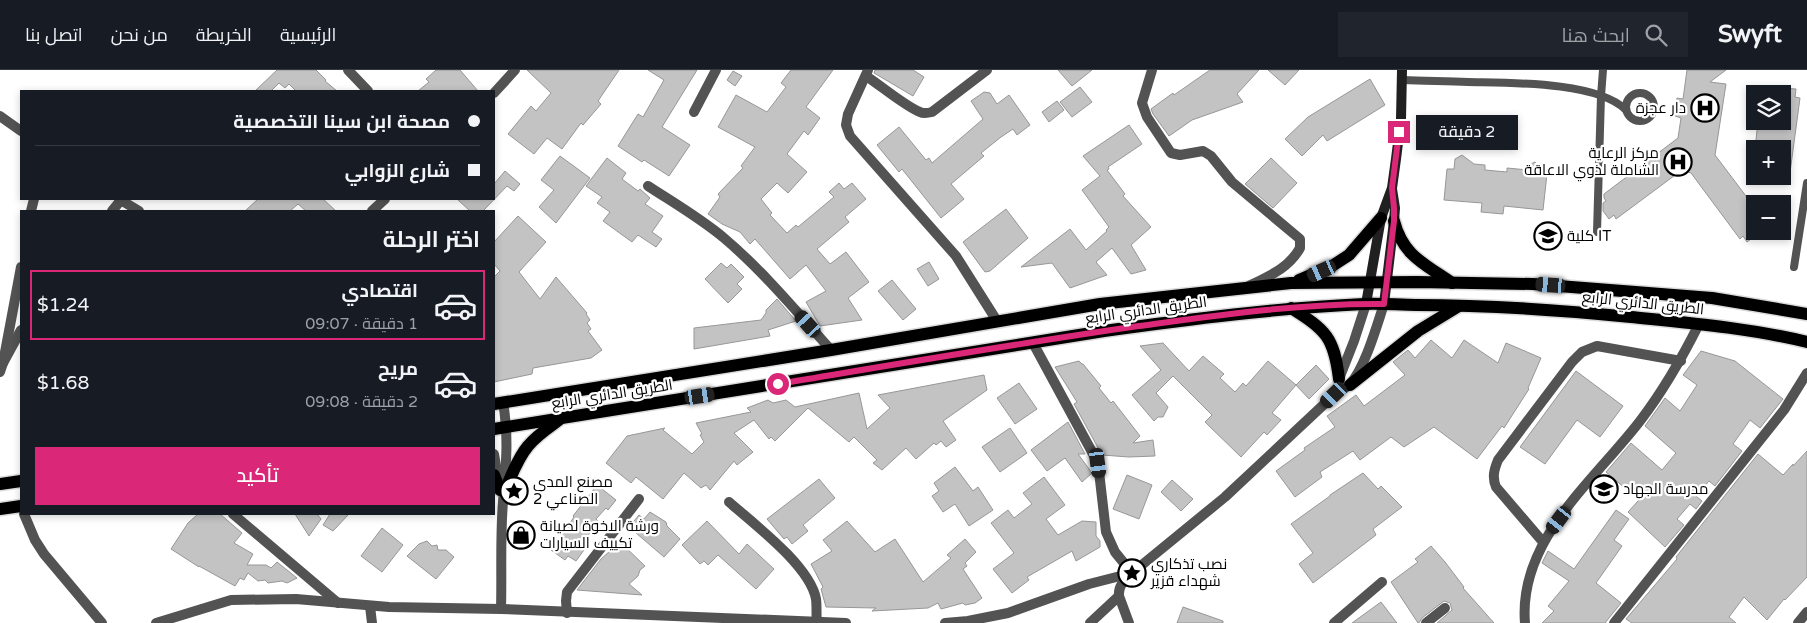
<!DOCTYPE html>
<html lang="ar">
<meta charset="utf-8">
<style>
body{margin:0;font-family:"Varela Round",Cairo,sans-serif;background:#20242c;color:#f1f3f6;direction:rtl;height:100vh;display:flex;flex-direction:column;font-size:19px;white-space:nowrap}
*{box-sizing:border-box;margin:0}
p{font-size:16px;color:#9ea1a6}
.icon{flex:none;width:28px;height:28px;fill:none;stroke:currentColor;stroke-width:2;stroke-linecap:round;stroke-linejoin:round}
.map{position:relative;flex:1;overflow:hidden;direction:ltr}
.sheet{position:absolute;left:20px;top:140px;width:475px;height:305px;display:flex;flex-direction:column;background:#171b24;border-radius:0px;box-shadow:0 2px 8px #0003;direction:rtl}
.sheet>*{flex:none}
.top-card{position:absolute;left:20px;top:20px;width:475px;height:110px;border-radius:0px;box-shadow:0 2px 8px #0003;direction:rtl;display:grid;align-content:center;height:110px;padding:0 15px;background:#171b24}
.fabs{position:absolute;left:1746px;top:15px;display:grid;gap:10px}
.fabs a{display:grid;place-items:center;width:45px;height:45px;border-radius:0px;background:#171b24;box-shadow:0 2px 8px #0003;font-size:25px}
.end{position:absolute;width:22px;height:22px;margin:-11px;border:6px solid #db2777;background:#fff;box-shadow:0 0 0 2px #fff}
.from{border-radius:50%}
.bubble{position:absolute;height:35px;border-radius:0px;background:#171b24;box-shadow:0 2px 8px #0003;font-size:16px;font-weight:600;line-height:35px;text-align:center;direction:rtl}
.car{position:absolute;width:15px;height:30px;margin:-15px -8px;border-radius:6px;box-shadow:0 0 4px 1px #0007;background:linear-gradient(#222 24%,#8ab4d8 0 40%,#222 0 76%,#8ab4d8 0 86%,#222 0)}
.top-card b{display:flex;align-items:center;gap:18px;height:48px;font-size:19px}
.top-card b+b{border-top:1px solid #363941}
.top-card i{width:12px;height:12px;background:#f1f3f6}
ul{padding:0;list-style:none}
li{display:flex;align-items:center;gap:15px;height:70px;margin:0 10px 8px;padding:0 5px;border:2px solid transparent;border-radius:0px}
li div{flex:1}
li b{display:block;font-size:19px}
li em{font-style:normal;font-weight:600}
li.active{border-color:#db2777}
li>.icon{width:45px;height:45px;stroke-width:1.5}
h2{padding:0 15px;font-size:22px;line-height:60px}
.cta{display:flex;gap:10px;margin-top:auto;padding:10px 15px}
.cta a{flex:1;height:58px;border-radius:0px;background:#db2777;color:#fff;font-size:20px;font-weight:600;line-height:58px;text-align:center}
header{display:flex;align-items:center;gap:30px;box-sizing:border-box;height:70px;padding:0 25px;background:#171b24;border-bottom:1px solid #363941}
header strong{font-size:24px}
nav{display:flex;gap:28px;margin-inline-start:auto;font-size:18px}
.search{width:350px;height:45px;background:#20242c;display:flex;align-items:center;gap:12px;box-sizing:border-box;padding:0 18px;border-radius:0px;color:#9ea1a6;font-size:19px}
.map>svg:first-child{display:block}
.building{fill:#c3c3c3;stroke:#979797}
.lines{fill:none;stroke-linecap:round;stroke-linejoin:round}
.primary-casing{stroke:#dbdbdb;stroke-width:15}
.lane{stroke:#535353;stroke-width:8}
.street{stroke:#535353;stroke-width:10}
.secondary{stroke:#202020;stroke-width:10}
.primary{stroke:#000;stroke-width:12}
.route{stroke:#db2777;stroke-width:6}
.labels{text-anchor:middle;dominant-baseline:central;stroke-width:4.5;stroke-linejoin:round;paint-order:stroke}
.poi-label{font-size:15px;fill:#000;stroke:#fff;text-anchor:start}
.street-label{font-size:15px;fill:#000;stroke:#fff}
</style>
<header>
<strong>Swyft</strong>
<div class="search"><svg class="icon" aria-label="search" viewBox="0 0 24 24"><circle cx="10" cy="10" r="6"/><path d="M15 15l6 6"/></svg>ابحث هنا</div>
<nav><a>الرئيسية</a><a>الخريطة</a><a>من نحن</a><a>اتصل بنا</a></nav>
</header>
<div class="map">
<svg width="1807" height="553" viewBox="0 0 1807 553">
<rect width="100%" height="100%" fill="#fff"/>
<g class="building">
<path d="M277,0H316L326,10L325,11L337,21H296L289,14L285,18L279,13L271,21H255Z"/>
<path d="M436,0H460L478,21H418L429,12L426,9Z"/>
<path d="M527,0H619L598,31L601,34L583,55L581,53L562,79L547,68L534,84L508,64L531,36L536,41L551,23Z"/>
<path d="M648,0H697L662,57L690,75L669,106L644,90L642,92L618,76L638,44L643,47L664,10Z"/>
<path d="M791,0H833L806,37L820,48L808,65L804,61L787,84L807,102L788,123L777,113L761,129L772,143L770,145L787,163L796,155L798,157L834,127L829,122L839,113L844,119L852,113L866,129L845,147L849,152L817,179L830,194L846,182L869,212L848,228L862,250L820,256L806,232L826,221L806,195L790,209L755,169L750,174L740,162L722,154L708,144L720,127L718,124L743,98L741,96L755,77L718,57L736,25L767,42L786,17L781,13Z"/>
<path d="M875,0H913L924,7L913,26L874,3Z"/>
<path d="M1058,0H1092L1072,16Z"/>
<path d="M1210,0H1259L1237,24L1243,32L1192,50L1169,66L1153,44L1151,39L1173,23L1174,25Z"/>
<path d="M1268,0H1299L1285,15Z"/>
<path d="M1687,0H1726L1710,12L1726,14L1715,85L1755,138V166L1747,172L1743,166L1740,169L1691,103L1682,100L1616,149L1614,145L1609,149L1603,141V133L1606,131L1604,128V124L1678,68L1681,48L1675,46L1677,28L1683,29Z"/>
<path d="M733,1L742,6L735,16L727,10Z"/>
<path d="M1370,9L1385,35L1327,71L1323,65L1302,86L1285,69L1308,47Z"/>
<path d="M1080,17L1092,32L1072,47L1060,32Z"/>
<path d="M1782,18L1796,19L1795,27L1800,28L1789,110H1782V79H1755L1758,51H1782Z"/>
<path d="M984,22L990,23L997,34L1009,25L1030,55L1017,65L1013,59L1001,67L981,83L984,86L951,114L964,129L941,148L902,99L899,102L877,75L899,57L926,90L929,88L932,93L983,49L971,31Z"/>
<path d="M1057,31L1064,40L1049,52L1042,42Z"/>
<path d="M1129,55L1142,74L1108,97L1109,99L1107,100L1125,124L1123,126L1151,157L1131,175L1146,200L1131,204L1112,178L1096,192L1107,205L1070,218L1052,193L1021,197L1070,159L1086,180L1107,161L1106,160L1109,157L1082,120L1100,106L1083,86Z"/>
<path d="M1462,85L1474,94L1485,95V100L1507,102V98L1528,100V95L1535,92L1547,104L1543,140L1504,136L1503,144L1481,142L1482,133L1444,130L1447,99H1454L1455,89Z"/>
<path d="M560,86L590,108L556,153L539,137L554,120L541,110Z"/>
<path d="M607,88L626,103L622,109L638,121L640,119L650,128L645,134L663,146L652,162L662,169L656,177L638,165L632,172L603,151L610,142L597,133L602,127L586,116Z"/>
<path d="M1271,88L1297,113L1273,138L1245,114Z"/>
<path d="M505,101L520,114L514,121L507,116L483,141H470L457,129H494V114Z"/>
<path d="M258,129H323L336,141H306L298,134L290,141H245Z"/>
<path d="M1006,139L1028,168L990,201L985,202L963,172Z"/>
<path d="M518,146L546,172L519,202L540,229L556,207L587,243L586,244L590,250L587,253L591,259L588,261L602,280L591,288L533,298L532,304L494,312V207L500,201L494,194V172Z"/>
<path d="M929,192L939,209L928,216L917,199Z"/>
<path d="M721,193L727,198L731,194L744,207L737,214L742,219L728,233L705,209Z"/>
<path d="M892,210L916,239L903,250L878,221Z"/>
<path d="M777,229L796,251L768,260L770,266L694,279V258L761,250L766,243V240Z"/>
<path d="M1431,270L1452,288L1464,270L1498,293L1506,273L1541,288L1528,318L1529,319L1504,358L1502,356L1477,389L1434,357L1404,377L1391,367L1360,390L1353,381L1320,402L1322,407L1295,427L1276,401L1305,380L1304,378L1335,357L1327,346L1356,325L1364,336L1405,305L1393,292L1408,280L1415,288Z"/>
<path d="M1163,273L1189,301L1203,286L1224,304L1220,308L1235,322L1243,313L1246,316L1268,291L1296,315L1272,343L1281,350L1267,365L1264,362L1241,387L1205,352L1212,345L1173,306L1156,323L1168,337L1163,347H1158L1154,351L1132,325L1161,300L1140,276Z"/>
<path d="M1701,281L1735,291L1783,329L1760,358L1750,350L1733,374L1742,381L1715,416L1709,411L1696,426L1702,431L1696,439L1690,434L1677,449L1684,455L1665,477L1628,442L1639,430L1606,402L1631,373L1662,400L1676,383L1645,356L1665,328L1680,341L1697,315L1683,305Z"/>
<path d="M1079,291L1082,294H1083L1101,316L1099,318L1111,333L1113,331L1140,366L1133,373L1153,370L1155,386L1129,387L1102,385L1074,334L1077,332L1055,297Z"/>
<path d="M1316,295L1329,309L1309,329L1296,315Z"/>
<path d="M1576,301L1623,336L1600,367L1577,350L1545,394L1520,377Z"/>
<path d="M984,305L987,320L943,351L956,370L946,377L941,371L936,375L934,373L916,389L906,378L882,400L873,393L877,390L854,367L849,372L808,338L775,371L771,367L769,369L754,350L734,363L753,382L737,395L734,391L710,420L706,415L701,418L684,403L663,429L636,407L631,413L606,393L627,366L665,358L663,360L692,384L704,372L700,365L702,364L696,353L751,342L747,338L768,330L773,333L786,330L795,337L859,323L867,359L890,338L878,325Z"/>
<path d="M1019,313L1037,339L1015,354L997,328Z"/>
<path d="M1068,352L1085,384H1078L1092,403L1082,412L1065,388L1047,401L1031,380Z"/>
<path d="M1010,358L1027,383L1000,402L982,377Z"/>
<path d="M1807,381V507L1785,530L1784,529L1767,550L1744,527L1729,547L1736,553H1632L1626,549L1677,489L1676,487L1758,384L1783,405L1793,394V396Z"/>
<path d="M955,397L973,421L978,417L993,440L969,456L955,434L943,442L932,426L939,421L934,413Z"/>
<path d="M1363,403L1378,419L1381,416L1402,437L1373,459L1376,465L1313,513L1299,494L1313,483L1291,454L1330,426V425Z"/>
<path d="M1127,405L1152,415L1139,449L1113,439Z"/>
<path d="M1044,407L1065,435L1046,449L1058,465L1082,451L1096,452V466L1100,471V477L1076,491L1072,481L1027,507L1029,510L1012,523L993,499L1014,483L991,453L1008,440L1014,448L1032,434L1023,423Z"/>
<path d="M819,409L835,428L803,455L808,461L792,474L787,467L784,469L767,449Z"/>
<path d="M1172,410L1193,429L1181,441L1161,422Z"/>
<path d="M597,415L616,430L608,440L606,438L596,449L599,452L584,470L589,473L576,491L568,486L565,490L551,480L574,447L573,446Z"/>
<path d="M1616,440L1629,449L1614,470L1622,476L1596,513L1621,533L1605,553H1542L1554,541L1548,536L1569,511L1542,493L1548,481L1574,499Z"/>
<path d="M650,442L666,452L667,456L680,469L664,487L629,457L639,445L644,449Z"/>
<path d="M198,444H220L242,463L234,473L253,484L247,495H266L271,498L277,492L297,508L287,513L282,511L268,513L265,510L258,511L248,503L244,510L240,508L235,516L199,496V497L171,479L188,453Z"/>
<path d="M295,444H317L321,449L309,466Z"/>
<path d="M330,444H349L333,461L323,455Z"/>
<path d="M707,451L739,484L747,474L774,499L756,519L718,485L708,495L704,491L700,494L682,475Z"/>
<path d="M847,451L875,482L895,469L923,512L951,488L947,485L965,469L976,482L965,493L967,496L963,499L982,528L975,533L965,535L963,533L941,539L938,533L928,538L872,541L876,538L826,537L821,519L823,517L811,494L832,481L823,470Z"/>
<path d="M382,458L403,475L382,502L361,486Z"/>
<path d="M427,471L432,476L437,475L438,480H446L454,487L436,509L407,486L419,474Z"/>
<path d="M620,472L645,496L640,500L638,506L629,514L642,525L577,520L601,489Z"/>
<path d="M1431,476L1445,492L1464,517L1463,518L1494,553H1437L1452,540L1450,533L1444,531L1422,548L1419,553H1418L1391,512L1418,492L1415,489Z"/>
<path d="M1381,532L1397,553H1352Z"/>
<path d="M1183,537L1223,551V553H1177Z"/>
</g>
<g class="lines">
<g class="primary-casing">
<g id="primary">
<path d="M1394,151C1403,186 1425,194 1452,213"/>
<path d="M1299,210L1332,196L1349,185L1381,148"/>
<path d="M1291,238C1326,260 1334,267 1339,309"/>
<path d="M1350,315L1418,261L1459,236"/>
<path d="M494,334L831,280L1100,234L1291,213L1417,212L1533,214L1712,228L1807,244"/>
<path d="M494,359L1104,261C1191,249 1277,238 1364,234C1381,233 1399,235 1416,235C1488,235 1560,240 1631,247C1690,253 1749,258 1807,272"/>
<path d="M494,405L500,420"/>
<path d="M0,414L21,411"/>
<path d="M505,420C512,405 517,389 528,376C536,366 548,358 559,350"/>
<path d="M0,439L21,436"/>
</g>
</g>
<g class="lane">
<path d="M1403,10C1424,11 1446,11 1468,12C1507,13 1597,11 1626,40"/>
<circle cx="1640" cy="37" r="14"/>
<path d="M1597,162L1601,26L1603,0"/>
<path d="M1794,197L1807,113"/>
</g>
<g class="street">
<path d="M348,0L368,21"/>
<path d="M868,0L848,44L846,55L850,66L956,186L997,251"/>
<path d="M1152,0L1142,33L1147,47L1171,83L1180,85L1203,81L1211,86L1232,112L1300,169V178C1289,198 1269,206 1249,216"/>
<path d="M866,6C880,15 906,37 920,42C924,44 928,43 932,42L987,0"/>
<path d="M494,23L515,0"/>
<path d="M694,42L716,0"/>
<path d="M0,46L21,61"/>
<path d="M648,116C674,133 700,148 724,168C763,201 797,242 831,280"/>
<path d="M119,129L139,141"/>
<path d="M31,141L34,129"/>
<path d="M112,141L121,130"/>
<path d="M372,141L385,129"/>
<path d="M1033,273L1098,393L1106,462L1115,482L1132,503C1125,510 1118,515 1119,526L1090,553"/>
<path d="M0,291L3,293L21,197"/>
<path d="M0,302L3,293L21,260"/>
<path d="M1339,309L1354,271L1366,234"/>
<path d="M494,384L499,413"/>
<path d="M729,432C754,454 810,496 816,529C817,536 816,545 817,552"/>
<path d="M24,444L35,470L44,484L102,553"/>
<path d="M233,444L338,533"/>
<path d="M1543,472L1496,417C1492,407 1494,400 1498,390L1572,292L1582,282L1597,276L1681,291"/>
<path d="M1119,526L1129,553"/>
<path d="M370,536L372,553"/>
<path d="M501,539C502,504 500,467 503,432C506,395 509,368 503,332"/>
<path d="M567,543L566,531L567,522L639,429"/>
<path d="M156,553L231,530L296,529L389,537L501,539L846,553"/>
<path d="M945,553L968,551L1008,543L1089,514L1132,503L1225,427L1334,325C1339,322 1346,318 1350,314C1365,298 1377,255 1384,234"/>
<path d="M1334,553L1382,512"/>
<path d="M1426,553L1445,538"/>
<path d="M1525,553C1518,470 1594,411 1640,351C1663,321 1682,288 1699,254"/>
<path d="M1614,553L1784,340L1807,303"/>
<path d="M1798,553L1807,542"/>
</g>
<g class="secondary">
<path d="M1366,234L1381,148L1392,118L1396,89L1401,49L1402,0"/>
<path d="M1384,234L1394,151L1395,138L1392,119"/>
</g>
<use href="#primary" class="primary"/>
</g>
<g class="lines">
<path class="route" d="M778,314C898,294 1019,273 1139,256C1220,245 1302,233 1384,234L1394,151V138L1392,118L1399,62"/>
</g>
<defs>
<g id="hospital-ring" transform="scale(1.4375)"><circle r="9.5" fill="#fff" stroke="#000" stroke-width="1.5"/><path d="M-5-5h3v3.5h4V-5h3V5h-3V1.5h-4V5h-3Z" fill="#000"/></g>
<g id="university-ring" transform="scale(1.4375)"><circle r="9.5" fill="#fff" stroke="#000" stroke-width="1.5"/><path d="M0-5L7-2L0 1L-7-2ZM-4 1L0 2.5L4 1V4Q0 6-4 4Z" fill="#000"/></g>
<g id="school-ring" transform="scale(1.4375)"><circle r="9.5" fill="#fff" stroke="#000" stroke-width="1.5"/><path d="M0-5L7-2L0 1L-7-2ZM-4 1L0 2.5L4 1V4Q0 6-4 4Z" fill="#000"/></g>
<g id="sight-ring" transform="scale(1.4375)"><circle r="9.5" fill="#fff" stroke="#000" stroke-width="1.5"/><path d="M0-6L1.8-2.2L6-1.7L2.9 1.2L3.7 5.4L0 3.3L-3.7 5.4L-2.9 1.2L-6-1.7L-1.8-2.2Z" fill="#000"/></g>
<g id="shop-ring" transform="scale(1.4375)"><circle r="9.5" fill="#fff" stroke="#000" stroke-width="1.5"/><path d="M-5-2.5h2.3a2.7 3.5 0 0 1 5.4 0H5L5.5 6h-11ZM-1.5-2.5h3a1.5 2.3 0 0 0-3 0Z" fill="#000"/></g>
</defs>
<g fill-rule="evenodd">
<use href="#hospital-ring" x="1705" y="38"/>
<use href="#hospital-ring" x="1678" y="92"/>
<use href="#university-ring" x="1548" y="166"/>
<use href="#school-ring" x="1604" y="419"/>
<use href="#sight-ring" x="514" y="421"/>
<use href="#shop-ring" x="521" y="465"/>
<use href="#sight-ring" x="1132" y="503"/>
</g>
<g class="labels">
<g class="poi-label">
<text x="1686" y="38" text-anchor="end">دار عجزة</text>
<text x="1659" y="83" text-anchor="end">مركز الرعاية<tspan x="1659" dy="17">الشاملة لذوي الاعاقة</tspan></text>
<text x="1567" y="166">كلية IT</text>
<text x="533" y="412">مصنع المدى<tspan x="533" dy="17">الصناعي 2</tspan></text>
<text x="1623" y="419">مدرسة الجهاد</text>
<text x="540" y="456">ورشة الاخوة لصيانة<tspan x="540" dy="17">تكييف السيارات</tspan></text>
<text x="1151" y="494">نصب تذكاري<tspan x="1151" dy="17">شهداء قزير</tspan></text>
</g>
<g class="street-label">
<text transform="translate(1643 233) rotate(6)">الطريق الدائري الرابع</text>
<text transform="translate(1146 240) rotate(-8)">الطريق الدائري الرابع</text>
<text transform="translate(612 324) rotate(-9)">الطريق الدائري الرابع</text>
</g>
</g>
</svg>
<div class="fabs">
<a><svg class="icon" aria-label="layers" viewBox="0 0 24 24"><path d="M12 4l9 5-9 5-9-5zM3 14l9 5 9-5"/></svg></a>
<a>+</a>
<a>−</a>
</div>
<i class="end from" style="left:778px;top:314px"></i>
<i class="end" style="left:1399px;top:62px"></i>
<div class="bubble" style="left:1416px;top:45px;width:102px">2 دقيقة</div>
<i class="car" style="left:1322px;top:201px;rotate:246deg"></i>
<i class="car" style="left:1551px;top:215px;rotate:274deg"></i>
<i class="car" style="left:808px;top:254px;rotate:318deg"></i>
<i class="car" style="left:1334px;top:325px;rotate:226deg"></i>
<i class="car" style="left:700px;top:326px;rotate:81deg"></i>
<i class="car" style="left:1098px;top:393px;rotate:173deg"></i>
<i class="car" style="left:1559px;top:450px;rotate:217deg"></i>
<div class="top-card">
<b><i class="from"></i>مصحة ابن سينا التخصصية</b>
<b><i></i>شارع الزوابي</b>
</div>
<section class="sheet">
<h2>اختر الرحلة</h2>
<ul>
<li class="active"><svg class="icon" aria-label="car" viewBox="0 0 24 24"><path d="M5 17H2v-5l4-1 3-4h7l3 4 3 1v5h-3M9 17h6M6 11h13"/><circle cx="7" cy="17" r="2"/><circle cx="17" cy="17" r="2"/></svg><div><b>اقتصادي</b><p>1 دقيقة · 09:07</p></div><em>$1.24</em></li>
<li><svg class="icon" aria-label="car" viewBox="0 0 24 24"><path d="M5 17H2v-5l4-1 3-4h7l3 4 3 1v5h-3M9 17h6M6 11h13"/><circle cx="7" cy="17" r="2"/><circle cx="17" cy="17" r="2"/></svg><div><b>مريح</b><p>2 دقيقة · 09:08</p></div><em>$1.68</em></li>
</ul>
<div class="cta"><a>تأكيد</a></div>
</section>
</div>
